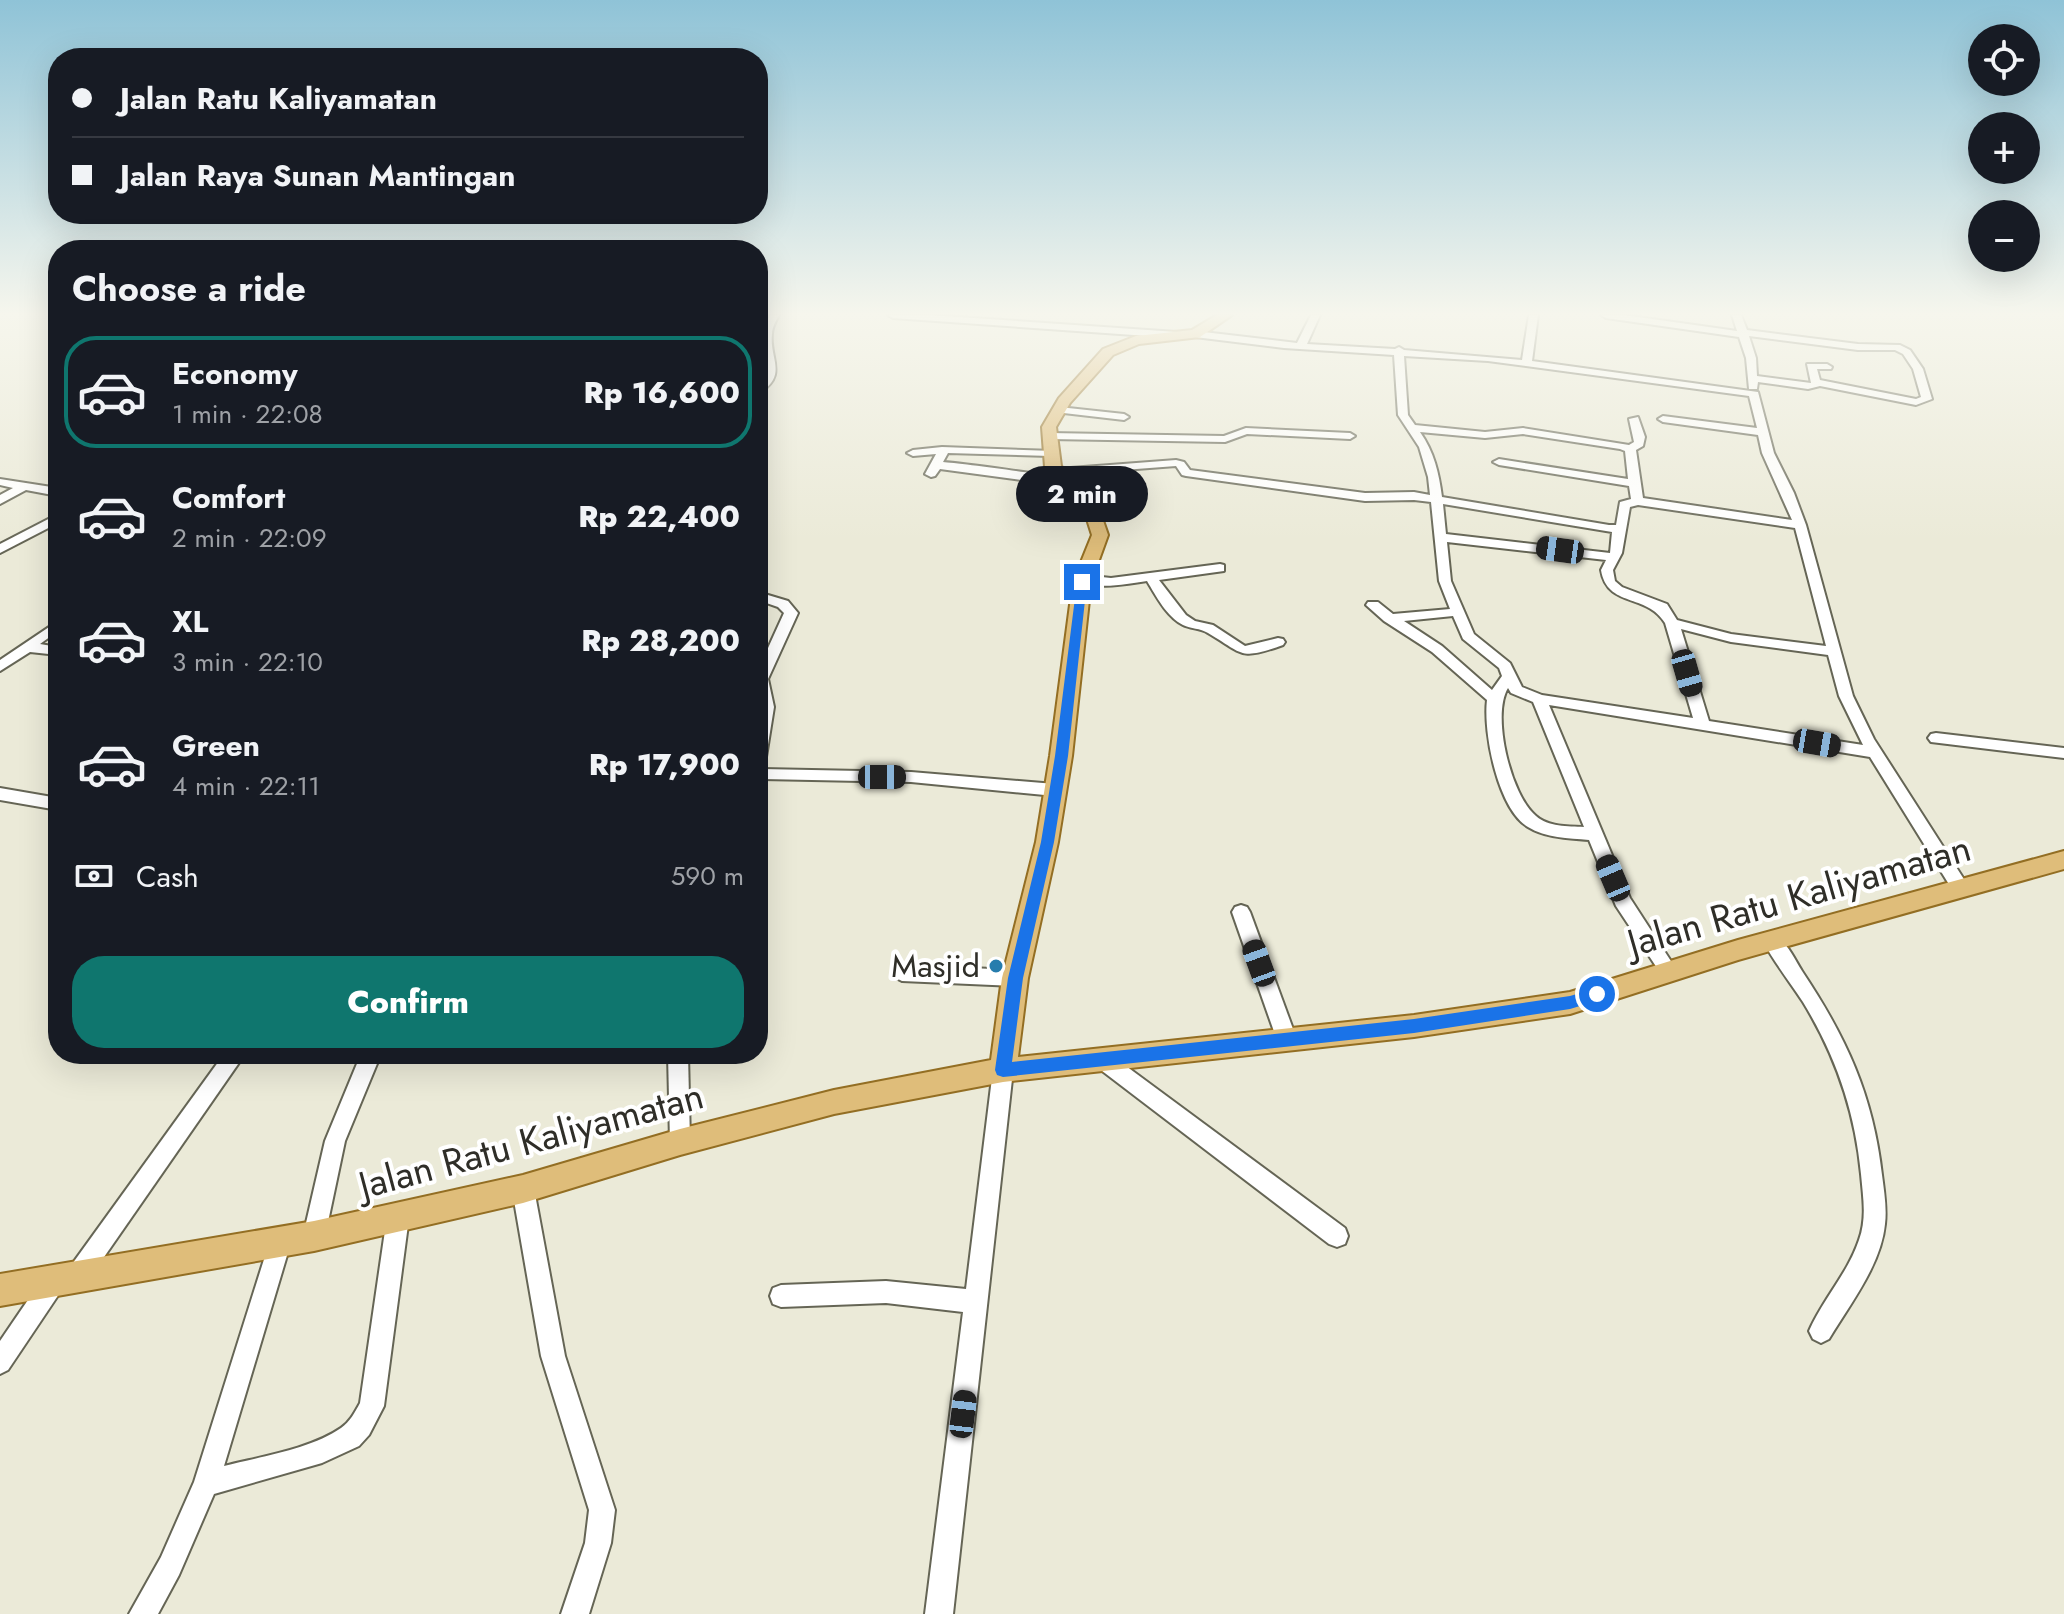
<!DOCTYPE html>
<meta charset="utf-8">
<style>
body{margin:0;font-family:Jost,sans-serif;background:#20242c;color:#f1f3f6;height:100vh;display:flex;flex-direction:column;font-size:30px;white-space:nowrap}
*{box-sizing:border-box;margin:0}
p{font-size:26px;color:#9ea1a6}
.icon{flex:none;width:44px;height:44px;fill:none;stroke:currentColor;stroke-width:2;stroke-linecap:round;stroke-linejoin:round}
.map{position:relative;flex:1;overflow:hidden}
.panel{position:absolute;left:48px;top:240px;width:720px;height:824px;display:flex;flex-direction:column;background:#171b24;border-radius:32px;box-shadow:0 8px 32px #0002}
.panel>*{flex:none}
.banner{position:absolute;left:48px;top:48px;width:720px;height:176px;border-radius:32px;box-shadow:0 8px 32px #0002;display:grid;align-content:center;height:176px;padding:0 24px;background:#171b24}
.tools{position:absolute;left:1968px;top:24px;display:grid;gap:16px}
.tools a{display:grid;place-items:center;width:72px;height:72px;border-radius:50%;background:#171b24;box-shadow:0 8px 32px #0002;font-size:40px}
.end{position:absolute;width:36px;height:36px;margin:-18px;border:10px solid #1a73e8;background:#fff;box-shadow:0 0 0 4px #fff}
.from{border-radius:50%}
.bubble{position:absolute;height:56px;border-radius:28px;background:#171b24;box-shadow:0 8px 32px #0002;font-size:26px;font-weight:800;line-height:56px;text-align:center}
.car{position:absolute;width:24px;height:48px;margin:-24px -12px;border-radius:10px;box-shadow:0 0 6px 2px #0007;background:linear-gradient(#222 24%,#8ab4d8 0 40%,#222 0 76%,#8ab4d8 0 86%,#222 0)}
.banner b{display:flex;align-items:center;gap:28px;height:76px;font-size:30px}
.banner b+b{border-top:2px solid #363941}
.banner i{width:20px;height:20px;background:#f1f3f6}
ul{padding:0;list-style:none}
li{display:flex;align-items:center;gap:24px;height:112px;margin:0 16px 12px;padding:0 8px;border:4px solid transparent;border-radius:32px}
li div{flex:1}
li b{display:block;font-size:30px}
li em{font-style:normal;font-weight:800}
li.active{border-color:#0f766e}
li>.icon{width:72px;height:72px;stroke-width:1.5}
h2{padding:0 24px;font-size:36px;line-height:96px}
.pay{display:flex;align-items:center;gap:20px;height:88px;padding:0 24px;font-size:30px}
.pay p{margin-inline-start:auto}
.button{display:flex;gap:16px;margin-top:auto;padding:16px 24px}
.button a{flex:1;height:92px;border-radius:32px;background:#0f766e;color:#fff;font-size:32px;font-weight:800;line-height:92px;text-align:center}
.map>svg:first-child{display:block}
.lines{fill:none;stroke-linecap:round;stroke-linejoin:round}
.minor-casing{stroke:#656555;stroke-width:4}
.major-casing{stroke:#936e23;stroke-width:4}
.minor{fill:#fff;fill-rule:evenodd}
.major{fill:#dfbd7a;fill-rule:evenodd}
.route{fill:#1a73e8}
.poi-dot{fill:#277dad;stroke:#fff;stroke-width:3}
.labels{text-anchor:middle;dominant-baseline:central;stroke-width:8;stroke-linejoin:round;paint-order:stroke}
.poi-label{font-size:32px;fill:#2f2e28;stroke:#fff;text-anchor:end}
.near-street-label{font-size:38px;fill:#2f2e28;stroke:#fff}
</style>
<div class="map">
<svg width="2064" height="1614" viewBox="0 0 2064 1614">
<rect width="100%" height="100%" fill="#ebead8"/>
<g class="lines">
<g class="minor-casing">
<g id="minor">
<path d="M770,315H779C776,321 772,327 772,334C769,359 789,375 758,394C758,382 767,376 767,364C767,341 757,341 770,315Z"/>
<path d="M888,315H929L1177,332L1182,335L1177,338L893,318Z"/>
<path d="M1311,315H1320L1307,344L1395,349L1399,347L1404,350L1522,360L1529,315H1538L1532,361L1758,392L1774,453L1794,493L1806,525L1853,696L1874,739L1967,884L1970,889L1967,894H1955L1870,757L1549,705L1630,898L1678,972L1675,977L1669,979L1663,977L1616,906L1589,840C1568,838 1546,838 1528,827C1498,809 1483,733 1487,700L1432,652L1384,621L1366,605L1368,602H1378L1393,614L1450,609L1439,581L1431,502L1414,500L1365,501L1186,476L1182,475L1176,466L1057,475L1051,472L1057,469L1176,460L1184,462L1190,470L1365,493L1414,492L1430,495L1428,477L1419,447L1398,415L1394,355L1284,348L1195,337L1190,334L1195,331L1297,343ZM1404,356L1488,361L1749,396L1757,428L1663,416L1658,419L1663,422L1758,435L1762,453L1792,520L1643,498L1636,450L1643,446L1645,437L1638,417L1629,419L1634,442L1629,445L1523,428L1485,432L1415,425L1408,415ZM1420,432L1485,438L1523,434L1620,449L1625,451L1628,479L1499,459L1493,462L1499,465L1629,486L1631,499L1620,502L1616,525H1609L1442,497C1439,473 1434,452 1420,432ZM1443,504L1612,532L1610,553L1446,534ZM1638,505L1795,528L1826,646L1731,634L1677,620L1667,604L1622,587L1615,581L1613,570L1622,553L1630,507ZM1447,542L1606,560L1601,570C1607,608 1647,593 1665,623L1693,718L1542,695L1522,687L1510,663L1474,634L1451,581ZM1453,616L1463,639L1499,668L1502,676L1492,690L1442,646L1404,621ZM1681,629L1731,642L1828,655L1839,696L1863,745L1709,721ZM1508,688L1511,693L1533,702L1584,827C1568,826 1548,827 1536,816C1511,796 1491,715 1508,688Z"/>
<path d="M1601,315H1624L1737,331L1732,315H1741L1747,330L1858,344L1900,345L1910,350L1923,369L1932,399L1916,405L1820,386L1808,389L1758,382L1757,389H1749L1746,358L1739,337L1606,318ZM1749,336L1858,350H1895L1903,354L1913,369L1921,397L1916,399L1820,380L1817,369H1831L1832,367L1827,364H1807L1811,383L1757,376L1756,358Z"/>
<path d="M1059,407L1124,414L1129,417L1124,420L1055,412V408Z"/>
<path d="M1246,428L1350,433L1355,436L1350,439L1247,434L1225,442L1049,439L1044,436L1049,433L1224,436Z"/>
<path d="M942,447L1054,451V455L1050,456L948,453L943,462C958,463 1061,476 1067,480L1061,483H1045L940,469L935,476L931,477L925,474L936,454L913,456L907,453L913,450Z"/>
<path d="M0,479L58,488V496L26,490L0,504V495L13,488L0,485Z"/>
<path d="M58,514V523L0,553V544Z"/>
<path d="M1220,564L1224,565V571L1159,580L1186,615L1195,621L1213,625L1245,646L1278,638L1283,639L1285,642L1283,645C1239,661 1244,654 1208,633C1200,628 1191,629 1183,625C1167,617 1156,596 1147,581C1126,584 1094,591 1077,579L1083,575L1111,578Z"/>
<path d="M758,592L788,601L798,613L768,679L774,707L766,757L758,762V670L784,613L778,607L758,600Z"/>
<path d="M58,621V631L40,644L58,647V655L30,652L0,671V660Z"/>
<path d="M1936,733L2064,748V758L1931,742L1928,738L1931,734Z"/>
<path d="M758,769L911,772L1055,784L1063,790L1055,796L911,782L758,779Z"/>
<path d="M0,788L58,798V810L0,800Z"/>
<path d="M1241,905L1247,907L1250,912L1297,1040L1294,1046L1287,1048L1280,1046L1277,1040L1232,912L1235,907Z"/>
<path d="M1772,934C1785,938 1795,960 1802,971C1846,1037 1873,1095 1882,1175C1884,1191 1887,1208 1885,1224C1881,1265 1850,1304 1829,1339L1821,1343L1813,1339L1809,1331C1823,1299 1848,1273 1859,1240C1867,1218 1863,1197 1861,1174C1855,1111 1836,1056 1803,1002C1790,982 1774,962 1763,941L1766,936Z"/>
<path d="M902,965L1015,970L1021,973L1024,978L1021,983L1015,986L902,981L896,978L893,973L896,968Z"/>
<path d="M1100,1050L1107,1052L1345,1228L1348,1236L1345,1244L1337,1247L1329,1244L1093,1064L1090,1058L1093,1052Z"/>
<path d="M224,1054H245L86,1283L78,1286L70,1283L67,1275L70,1267Z"/>
<path d="M361,1054H381L345,1141L325,1236L322,1244L314,1247L306,1244L303,1236L325,1141Z"/>
<path d="M668,1054H688L690,1142L687,1149L680,1152L673,1149L670,1142Z"/>
<path d="M1003,1061L1010,1064L1013,1070L953,1614H925L963,1312L886,1303L781,1307L773,1304L770,1296L773,1288L781,1285L886,1281L966,1289L993,1070L996,1064Z"/>
<path d="M523,1179L531,1182L534,1189L565,1356L615,1510L611,1543L589,1614H561L585,1543L589,1510L541,1356L512,1189L515,1182Z"/>
<path d="M398,1206L406,1210L409,1217L384,1406L369,1435L359,1446L322,1463L214,1494L179,1575L158,1614H129L161,1557L194,1482L272,1234L280,1231L288,1234L291,1242L224,1466C259,1457 311,1449 341,1428C350,1422 355,1412 360,1403L387,1217L390,1210Z"/>
<path d="M53,1272L61,1275L64,1283L61,1291L8,1370L0,1374V1341L45,1275Z"/>
</g>
</g>
<g class="major-casing">
<path id="major" d="M1217,315H1232L1200,337L1139,344L1113,355L1070,403L1056,427L1061,466L1099,509L1108,535L1091,582L1072,756L1058,842L1028,978L1018,1057L1414,1015L1570,992L1738,940L2064,851V869L1738,960L1570,1014L1414,1037L1003,1082L834,1114L680,1155L523,1203L314,1251L0,1306V1274L314,1221L523,1175L680,1129L834,1090L991,1060L1002,978L1036,842L1050,756L1073,582L1092,535L1085,513L1045,467L1042,427L1059,398L1103,349L1136,336L1192,330Z"/>
</g>
<use href="#minor" class="minor"/>
<use href="#major" class="major"/>
</g>
<linearGradient id="sky" x2="0" y2="1"><stop stop-color="#8fc3d7"/><stop offset="0.58" stop-color="#f6f6ed"/><stop offset="1" stop-color="#f6f6ed" stop-opacity="0"/></linearGradient>
<rect width="2064" height="541" fill="url(#sky)"/>
<path class="route" d="M1082,578L1087,582L1068,756L1054,842L1023,978L1012,1062L1414,1019L1570,996L1597,988L1605,994L1603,999L1570,1009L1414,1033L1003,1077L997,1075L995,1070L1008,978L1041,842L1055,756L1077,582Z"/>
<circle class="poi-dot" cx="996" cy="966" r="8"/>
<g class="labels">
<g class="poi-label">
<text x="980" y="966">Masjid</text>
</g>
<g class="near-street-label">
<text transform="translate(1799 895) rotate(-16)">Jalan Ratu Kaliyamatan</text>
<text transform="translate(531 1140) rotate(-15)">Jalan Ratu Kaliyamatan</text>
</g>
</g>
</svg>
<div class="tools">
<a><svg class="icon" aria-label="locate" viewBox="0 0 24 24"><circle cx="12" cy="12" r="6"/><path d="M12 2v4M12 18v4M2 12h4M18 12h4"/></svg></a>
<a>+</a>
<a>−</a>
</div>
<i class="end from" style="left:1597px;top:994px"></i>
<i class="end" style="left:1082px;top:582px"></i>
<div class="bubble" style="left:1016px;top:466px;width:132px">2 min</div>
<i class="car" style="left:1560px;top:550px;rotate:278deg"></i>
<i class="car" style="left:1687px;top:673px;rotate:164deg"></i>
<i class="car" style="left:1817px;top:743px;rotate:100deg"></i>
<i class="car" style="left:882px;top:777px;rotate:90deg"></i>
<i class="car" style="left:1613px;top:878px;rotate:337deg"></i>
<i class="car" style="left:1259px;top:963px;rotate:340deg"></i>
<i class="car" style="left:963px;top:1414px;rotate:7deg"></i>
<div class="banner">
<b><i class="from"></i>Jalan Ratu Kaliyamatan</b>
<b><i></i>Jalan Raya Sunan Mantingan</b>
</div>
<section class="panel">
<h2>Choose a ride</h2>
<ul>
<li class="active"><svg class="icon" aria-label="car" viewBox="0 0 24 24"><path d="M5 17H2v-5l4-1 3-4h7l3 4 3 1v5h-3M9 17h6M6 11h13"/><circle cx="7" cy="17" r="2"/><circle cx="17" cy="17" r="2"/></svg><div><b>Economy</b><p>1 min · 22:08</p></div><em>Rp 16,600</em></li>
<li><svg class="icon" aria-label="car" viewBox="0 0 24 24"><path d="M5 17H2v-5l4-1 3-4h7l3 4 3 1v5h-3M9 17h6M6 11h13"/><circle cx="7" cy="17" r="2"/><circle cx="17" cy="17" r="2"/></svg><div><b>Comfort</b><p>2 min · 22:09</p></div><em>Rp 22,400</em></li>
<li><svg class="icon" aria-label="car" viewBox="0 0 24 24"><path d="M5 17H2v-5l4-1 3-4h7l3 4 3 1v5h-3M9 17h6M6 11h13"/><circle cx="7" cy="17" r="2"/><circle cx="17" cy="17" r="2"/></svg><div><b>XL</b><p>3 min · 22:10</p></div><em>Rp 28,200</em></li>
<li><svg class="icon" aria-label="car" viewBox="0 0 24 24"><path d="M5 17H2v-5l4-1 3-4h7l3 4 3 1v5h-3M9 17h6M6 11h13"/><circle cx="7" cy="17" r="2"/><circle cx="17" cy="17" r="2"/></svg><div><b>Green</b><p>4 min · 22:11</p></div><em>Rp 17,900</em></li>
</ul>
<div class="pay"><svg class="icon" aria-label="cash" viewBox="0 0 24 24"><path d="M3 7h18v10H3z"/><circle cx="12" cy="12" r="2"/></svg>Cash<p>590 m</p></div>
<div class="button"><a>Confirm</a></div>
</section>
</div>
